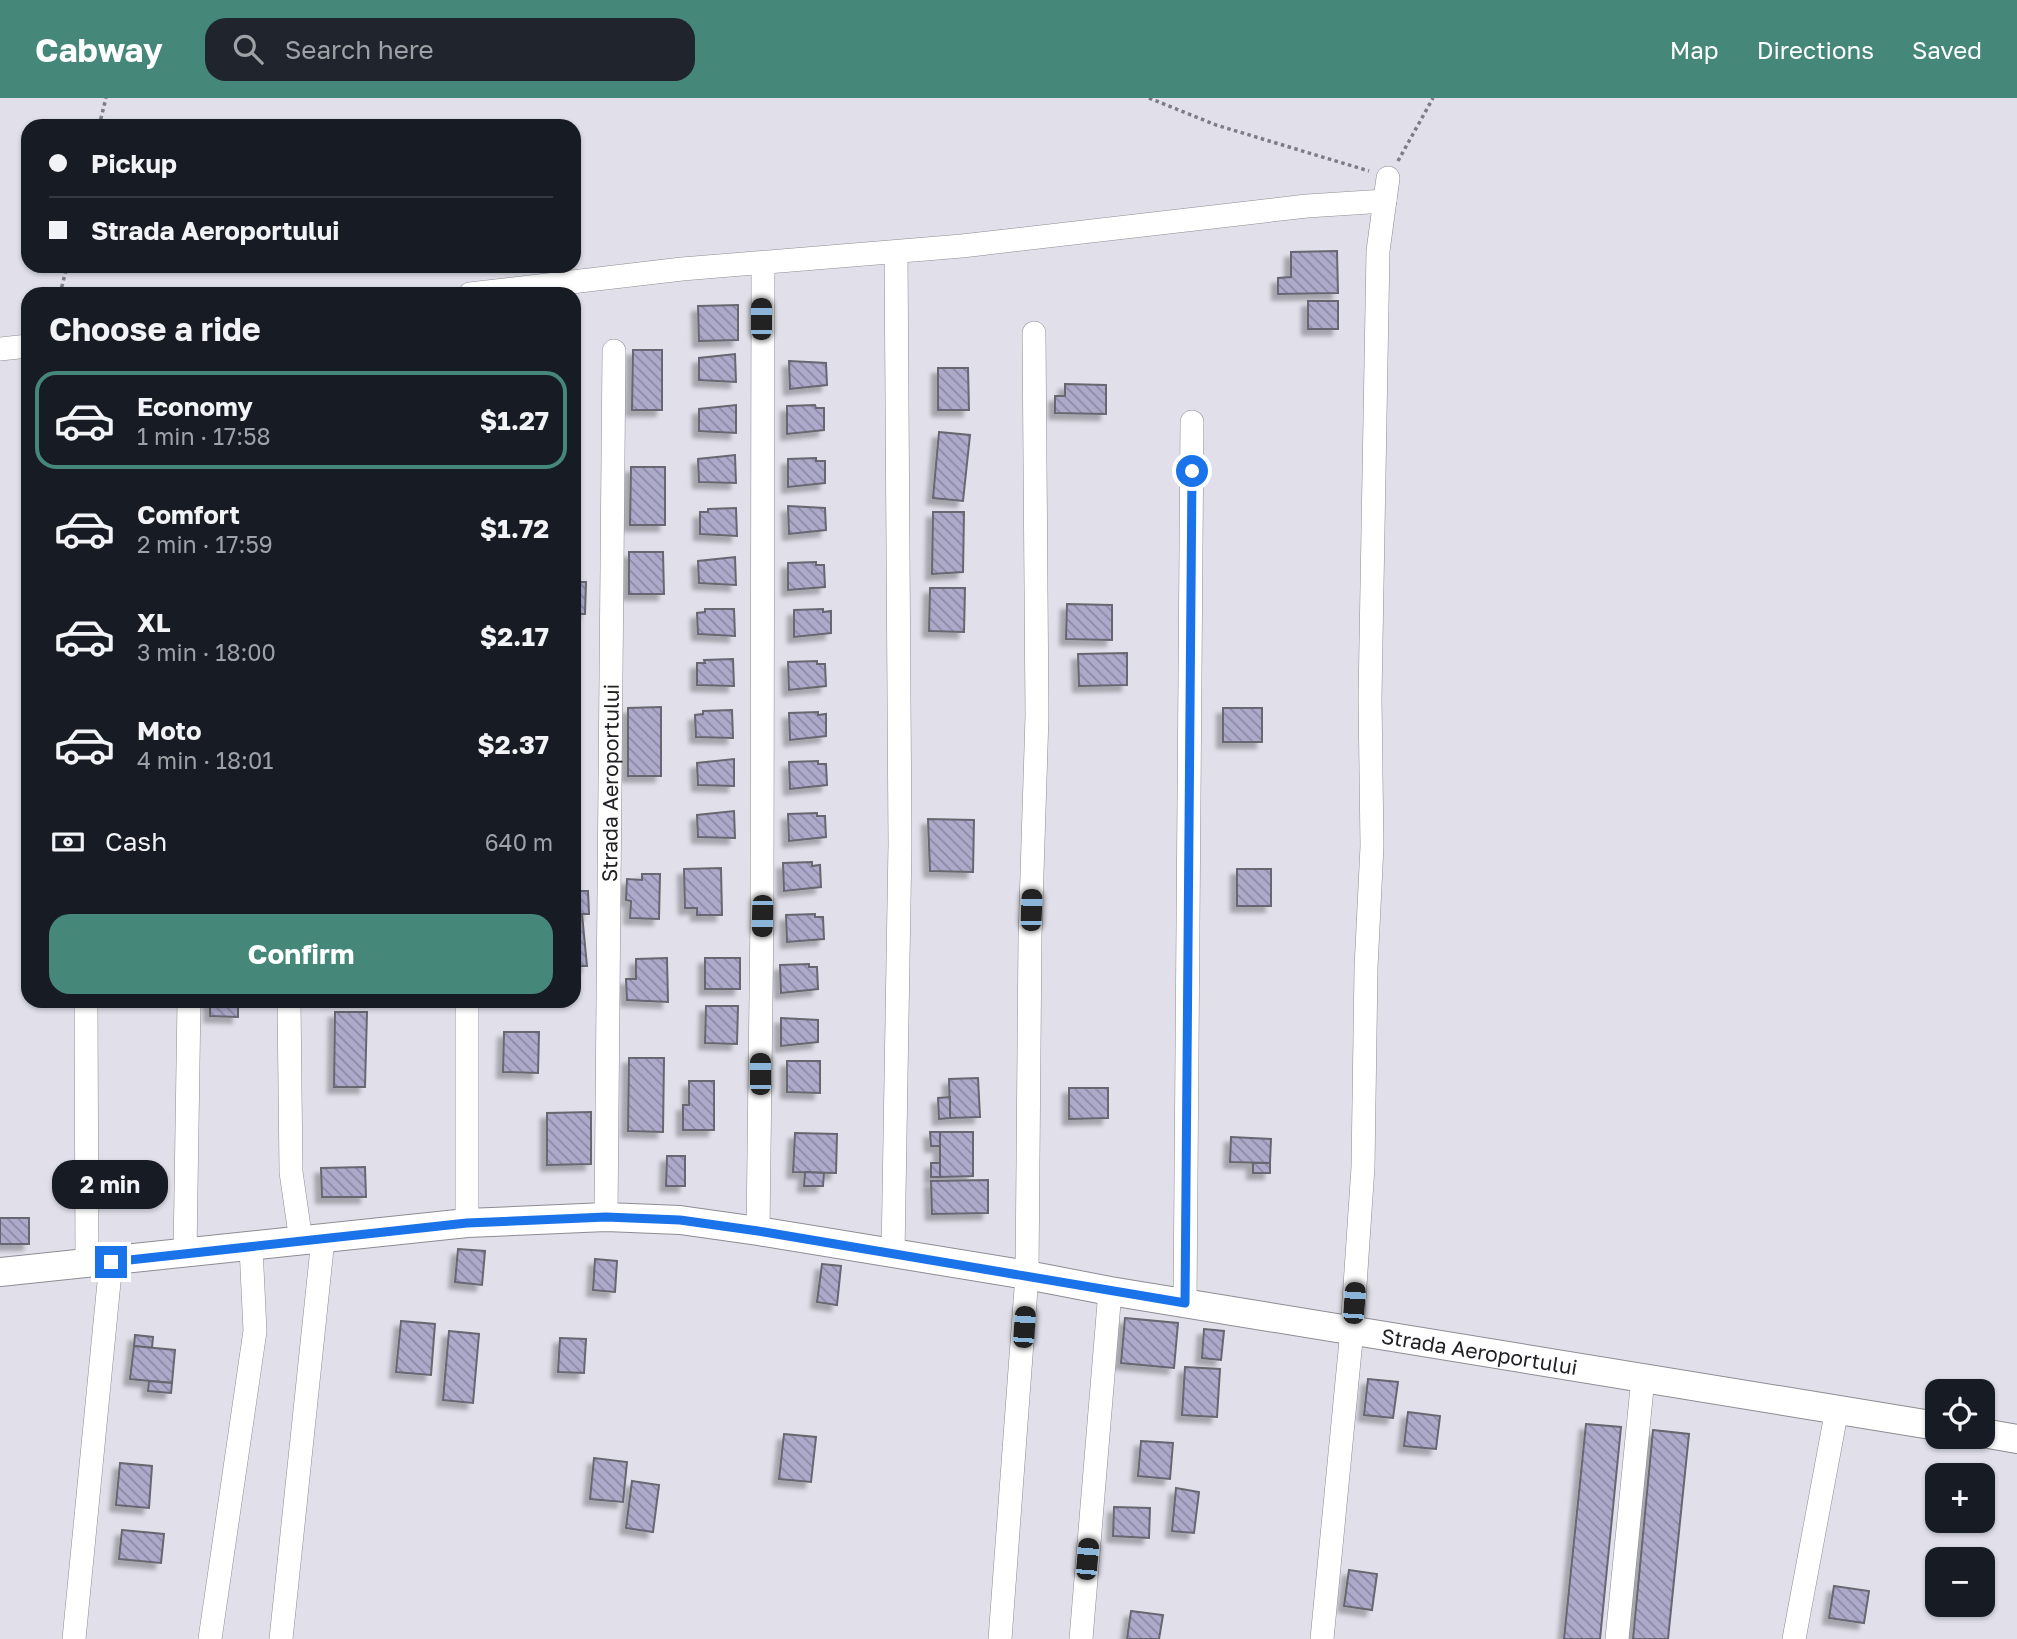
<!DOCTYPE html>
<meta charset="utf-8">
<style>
body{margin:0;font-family:"Golos Text",sans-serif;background:#20242c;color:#f1f3f6;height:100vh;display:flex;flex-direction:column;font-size:26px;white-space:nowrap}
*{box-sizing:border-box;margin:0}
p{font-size:23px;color:#9ea1a6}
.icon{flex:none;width:38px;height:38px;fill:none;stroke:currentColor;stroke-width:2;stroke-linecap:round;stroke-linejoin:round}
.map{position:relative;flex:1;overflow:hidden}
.details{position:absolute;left:21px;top:189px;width:560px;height:721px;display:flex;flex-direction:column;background:#171b24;border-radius:21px;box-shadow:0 2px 5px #0004}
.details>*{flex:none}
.banner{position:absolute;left:21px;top:21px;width:560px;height:154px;border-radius:21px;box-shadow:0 2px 5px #0004;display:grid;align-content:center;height:154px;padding:0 28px;background:#171b24}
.fabs{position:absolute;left:1925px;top:1281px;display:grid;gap:14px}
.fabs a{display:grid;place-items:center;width:70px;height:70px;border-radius:14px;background:#171b24;box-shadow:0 2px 5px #0004;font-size:35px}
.end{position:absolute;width:32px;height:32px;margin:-16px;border:9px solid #1a73e8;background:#fff;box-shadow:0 0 0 4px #fff}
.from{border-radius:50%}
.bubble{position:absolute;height:49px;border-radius:21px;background:#171b24;box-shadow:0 2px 5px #0004;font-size:23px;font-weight:700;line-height:49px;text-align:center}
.car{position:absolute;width:21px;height:42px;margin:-21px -10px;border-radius:9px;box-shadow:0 0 5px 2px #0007;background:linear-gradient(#222 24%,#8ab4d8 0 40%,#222 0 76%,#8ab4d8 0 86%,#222 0)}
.banner b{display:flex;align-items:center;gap:24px;height:66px;font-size:26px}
.banner b+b{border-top:2px solid #363941}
.banner i{width:18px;height:18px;background:#f1f3f6}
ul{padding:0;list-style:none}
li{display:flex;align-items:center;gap:21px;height:98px;margin:0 14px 10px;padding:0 14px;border:4px solid transparent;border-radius:21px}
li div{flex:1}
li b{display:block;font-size:26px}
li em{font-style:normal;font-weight:700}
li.current{border-color:#458779}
li>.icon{width:63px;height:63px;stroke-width:1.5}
h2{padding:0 28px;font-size:32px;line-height:84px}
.pay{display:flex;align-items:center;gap:18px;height:77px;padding:0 28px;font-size:26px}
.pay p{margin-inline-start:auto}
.button{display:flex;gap:14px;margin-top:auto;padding:14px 28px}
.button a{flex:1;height:80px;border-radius:21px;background:#458779;color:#fff;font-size:28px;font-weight:700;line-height:80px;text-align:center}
header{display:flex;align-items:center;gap:42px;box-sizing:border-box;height:98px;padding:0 35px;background:#458779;color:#fff}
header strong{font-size:33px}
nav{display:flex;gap:38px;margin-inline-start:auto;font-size:24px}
.search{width:490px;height:63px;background:#20242c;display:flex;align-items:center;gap:18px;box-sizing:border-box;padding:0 24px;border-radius:21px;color:#9ea1a6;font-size:26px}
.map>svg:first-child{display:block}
.building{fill:url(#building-back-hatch);stroke:#67666f;stroke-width:2;filter:url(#shadow)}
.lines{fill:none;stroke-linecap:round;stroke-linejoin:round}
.minor-casing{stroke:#8c8c94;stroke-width:24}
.tertiary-casing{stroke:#8c8c94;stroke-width:30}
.path{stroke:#7d7c83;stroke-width:3.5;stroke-dasharray:3.5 3.5;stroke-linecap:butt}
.minor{stroke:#fff;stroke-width:23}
.tertiary{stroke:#fff;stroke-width:28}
.route{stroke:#1a73e8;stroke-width:9}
.labels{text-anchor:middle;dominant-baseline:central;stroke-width:5;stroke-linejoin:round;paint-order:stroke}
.street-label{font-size:21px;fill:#212125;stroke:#fff}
</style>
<header>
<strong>Cabway</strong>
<div class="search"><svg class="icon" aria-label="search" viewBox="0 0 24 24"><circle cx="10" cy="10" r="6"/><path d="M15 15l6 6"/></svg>Search here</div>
<nav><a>Map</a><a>Directions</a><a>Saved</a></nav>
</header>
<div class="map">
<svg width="2017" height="1541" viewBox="0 0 2017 1541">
<defs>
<pattern id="building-back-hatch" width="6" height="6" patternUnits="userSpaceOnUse" patternTransform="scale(1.75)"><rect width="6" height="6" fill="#aca9ca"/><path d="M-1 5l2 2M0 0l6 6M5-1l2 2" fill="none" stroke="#8c89a4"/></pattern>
<filter id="shadow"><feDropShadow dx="-6" dy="6" stdDeviation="2" flood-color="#0004"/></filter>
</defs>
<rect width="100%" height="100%" fill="#e1e0ea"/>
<g class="building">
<path d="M1337,153L1338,195L1278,196V180L1291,179V154Z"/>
<rect x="1308" y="203" width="30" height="28"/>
<path d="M738,207V242L699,243L698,208Z"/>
<path d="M633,252H662V312H632Z"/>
<path d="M735,256L736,284L699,282V260Z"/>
<path d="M789,263L826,265L827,287L790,291Z"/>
<path d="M938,270H968L969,312H938Z"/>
<path d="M1065,286L1106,287V316L1055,315V298H1065Z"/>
<path d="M736,307V335L699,333V311Z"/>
<path d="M815,307L816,310H824V332L787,336V308Z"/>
<path d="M939,334L970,337L963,403L933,400Z"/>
<path d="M735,357L736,385L699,384L698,361Z"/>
<path d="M816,360V363H825V385L788,389V361Z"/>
<path d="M631,369H665V427H630Z"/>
<path d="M788,408L825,410L826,432L789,436Z"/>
<path d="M736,410L737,438L700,436V414H708V411Z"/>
<path d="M933,414H964L963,474L932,476Z"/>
<path d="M629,454H663L664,496H629Z"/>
<path d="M735,459L736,487L699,485L698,463Z"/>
<path d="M816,464V467H824L825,489L788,492V465Z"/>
<path d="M574,484H586L585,516H574Z"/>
<path d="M930,490H965L964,534L929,533Z"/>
<path d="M1067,506L1112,507V542L1066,541Z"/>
<path d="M705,511H734L735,538L698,536L697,515L705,514Z"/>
<path d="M823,511V514L831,513V535L794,539V512Z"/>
<path d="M1127,555V587L1079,588L1078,556Z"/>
<path d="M733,561L734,588L697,587V565H705L704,562Z"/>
<path d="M817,563V566H825L826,588L789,592L788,564Z"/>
<path d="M661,609V678H628V610Z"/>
<rect x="1223" y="610" width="39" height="34"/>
<path d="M732,612L733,640L696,639L695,617L703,616V613Z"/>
<path d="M818,614V617L826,616V638L790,642L789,615Z"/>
<path d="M734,661V688L698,687L697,665Z"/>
<path d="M818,663V666H826L827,687L790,691L789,664Z"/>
<path d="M734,713L735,740L698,739L697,717Z"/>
<path d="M817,715V718H825L826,739L789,743L788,716Z"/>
<path d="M928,721L974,722L973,774L930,773Z"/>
<path d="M812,764V768L820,767L821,789L784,793L783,765Z"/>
<path d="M721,770L722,817H697V810H685L684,771Z"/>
<rect x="1237" y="771" width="34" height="37"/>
<path d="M642,776H660L659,821L630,820L631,803L626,802L627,781L642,782Z"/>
<path d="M574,793H588L589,816H582L587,868H574Z"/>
<path d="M815,816V819H823L824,841L787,844L786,817Z"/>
<path d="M667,860L668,904L627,902L626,881H636V861Z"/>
<rect x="705" y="860" width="35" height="31"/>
<path d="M809,866V869H817L818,891L781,895L780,867Z"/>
<path d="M210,903H238V919L210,918Z"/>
<path d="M706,908H738L737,946L705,945Z"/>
<path d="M335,914H367L365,989H334Z"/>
<path d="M781,920L818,922V944L781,948Z"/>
<path d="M504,934H539L538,975L503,974Z"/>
<path d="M629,960H664L663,1034L628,1033Z"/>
<path d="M787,963H820V995L787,994Z"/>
<path d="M978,980L980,1019L950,1020L949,981Z"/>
<path d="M689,983H714V1032H683V1007H689Z"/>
<path d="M1069,990H1108V1020L1069,1021Z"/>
<path d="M950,999V1020L939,1021L938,1000Z"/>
<path d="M591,1014V1066L547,1067V1015Z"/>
<path d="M930,1034H940V1048H931Z"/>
<path d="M940,1034H973V1078L940,1079Z"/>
<path d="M795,1035L837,1036L836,1075L793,1074Z"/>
<path d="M1231,1039L1271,1041L1270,1065L1230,1064Z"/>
<path d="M667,1058H685V1088H666Z"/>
<rect x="931" y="1065" width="9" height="14"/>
<rect x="1253" y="1065" width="17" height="10"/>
<path d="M365,1069L366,1099H322L321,1070Z"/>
<path d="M805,1074L824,1075L823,1088H804Z"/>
<path d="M988,1082V1115L932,1116L931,1083Z"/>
<rect x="0" y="1120" width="29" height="26"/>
<path d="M458,1151L485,1153L482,1187L455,1184Z"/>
<path d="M595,1161L617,1163L615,1194L593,1192Z"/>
<path d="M822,1166L841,1168L837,1207L817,1204Z"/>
<path d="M1125,1220L1178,1225L1174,1270L1121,1265Z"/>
<path d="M401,1223L435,1226L431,1277L396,1274Z"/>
<path d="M1204,1231L1224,1233L1221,1262L1202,1260Z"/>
<path d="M449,1233L479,1236L473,1305L443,1302Z"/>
<path d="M135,1237L153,1239L152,1250L134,1248Z"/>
<path d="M560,1240L586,1241L584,1275L558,1274Z"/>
<path d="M134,1248L175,1252L172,1285L130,1281Z"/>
<path d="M1185,1269L1220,1271L1217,1319L1182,1317Z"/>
<path d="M1368,1281L1398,1284L1393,1320L1364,1317Z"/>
<path d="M149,1283L172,1285L171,1295L148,1293Z"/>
<path d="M1408,1314L1440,1318L1436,1351L1404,1348Z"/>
<path d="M1586,1326L1621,1329L1600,1541H1564Z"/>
<path d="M1653,1332L1689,1336L1668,1541H1633Z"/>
<path d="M784,1336L816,1339L811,1384L779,1381Z"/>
<path d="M1141,1343L1173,1345L1170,1381L1138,1378Z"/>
<path d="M594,1360L627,1364L623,1404L590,1401Z"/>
<path d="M120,1365L152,1368L149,1410L116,1407Z"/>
<path d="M632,1383L659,1387L653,1434L626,1430Z"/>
<path d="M1176,1390L1199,1394L1194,1435L1172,1433Z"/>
<path d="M1114,1409L1150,1410L1149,1440L1113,1438Z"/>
<path d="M122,1432L164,1436L161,1465L119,1461Z"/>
<path d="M1349,1472L1377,1476L1372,1512L1344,1508Z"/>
<path d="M1834,1488L1869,1493L1864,1525L1829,1520Z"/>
<path d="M1131,1513L1163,1517L1159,1541H1127Z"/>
</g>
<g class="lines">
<g class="minor-casing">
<g id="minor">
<path d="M470,196L682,171L962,148L1307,108L1385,103"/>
<path d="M0,251L28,248"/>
<path d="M86,903L87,1167"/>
<path d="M289,903L291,1074L301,1143"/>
<path d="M467,903V1125"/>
<path id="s1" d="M606,1119L614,253"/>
<path d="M758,1133L762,818L763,165"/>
<path d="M185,1156L189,903"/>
<path d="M893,1156L900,746L896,154"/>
<path d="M1185,1205L1192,324"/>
<path d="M74,1541L111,1164"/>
<path d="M210,1541L255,1233L251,1149"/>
<path d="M281,1541L323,1141"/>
<path d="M1000,1541L1027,1177L1030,839L1037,618L1034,235"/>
<path d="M1081,1541L1110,1193"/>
<path d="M1322,1541L1352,1232L1363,1069L1366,870L1372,748L1370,600L1378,153L1388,80"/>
<path d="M1617,1541L1643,1280"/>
<path d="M1794,1541L1837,1311"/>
</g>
</g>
<g class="tertiary-casing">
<g id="tertiary">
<path id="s2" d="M0,1174L467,1125L606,1119L680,1122L758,1133L1027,1177L1110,1193L1937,1328"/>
<path d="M1983,1335L2017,1341"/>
</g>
</g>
<g class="path">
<path d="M1149,0L1216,27L1369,73"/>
<path d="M99,28L106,0"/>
<path d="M1398,63L1433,0"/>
<path d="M60,196L67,168"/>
</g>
<use href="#minor" class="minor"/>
<use href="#tertiary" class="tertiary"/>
</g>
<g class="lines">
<path class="route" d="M111,1164L467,1125L606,1119L680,1122L758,1133L1185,1205L1192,373"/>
</g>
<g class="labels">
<g class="street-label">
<text stroke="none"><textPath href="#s1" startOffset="434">Strada Aeroportului</textPath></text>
<text stroke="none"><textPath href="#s2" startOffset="1493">Strada Aeroportului</textPath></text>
</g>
</g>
</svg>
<div class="fabs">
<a><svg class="icon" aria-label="locate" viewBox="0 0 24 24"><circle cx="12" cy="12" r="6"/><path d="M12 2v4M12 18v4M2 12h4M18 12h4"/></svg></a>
<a>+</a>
<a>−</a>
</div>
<i class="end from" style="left:1192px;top:373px"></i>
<i class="end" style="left:111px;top:1164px"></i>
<div class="bubble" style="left:52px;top:1062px;width:116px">2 min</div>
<i class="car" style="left:761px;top:221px;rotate:0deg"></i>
<i class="car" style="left:1031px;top:812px;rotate:2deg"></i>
<i class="car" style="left:762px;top:818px;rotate:181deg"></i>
<i class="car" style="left:760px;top:976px;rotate:0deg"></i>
<i class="car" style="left:1354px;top:1205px;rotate:4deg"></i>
<i class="car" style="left:1024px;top:1229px;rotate:4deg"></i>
<i class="car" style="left:1087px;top:1461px;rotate:5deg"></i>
<div class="banner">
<b><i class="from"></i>Pickup</b>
<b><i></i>Strada Aeroportului</b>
</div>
<section class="details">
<h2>Choose a ride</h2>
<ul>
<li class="current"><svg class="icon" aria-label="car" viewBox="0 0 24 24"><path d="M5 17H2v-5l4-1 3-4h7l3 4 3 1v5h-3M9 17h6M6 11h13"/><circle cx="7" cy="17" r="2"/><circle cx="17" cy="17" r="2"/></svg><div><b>Economy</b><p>1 min · 17:58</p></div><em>$1.27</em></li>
<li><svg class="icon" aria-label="car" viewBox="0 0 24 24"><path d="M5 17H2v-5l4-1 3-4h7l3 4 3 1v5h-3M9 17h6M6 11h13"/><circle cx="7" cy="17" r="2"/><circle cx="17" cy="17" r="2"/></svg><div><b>Comfort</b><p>2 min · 17:59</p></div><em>$1.72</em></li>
<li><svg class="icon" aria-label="car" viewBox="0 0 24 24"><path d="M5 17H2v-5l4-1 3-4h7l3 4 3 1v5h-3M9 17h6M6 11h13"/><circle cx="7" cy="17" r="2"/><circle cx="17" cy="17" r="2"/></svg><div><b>XL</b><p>3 min · 18:00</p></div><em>$2.17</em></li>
<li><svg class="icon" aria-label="car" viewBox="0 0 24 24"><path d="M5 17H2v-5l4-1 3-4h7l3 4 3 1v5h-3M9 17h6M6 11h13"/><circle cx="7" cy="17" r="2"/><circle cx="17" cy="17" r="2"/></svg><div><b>Moto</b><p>4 min · 18:01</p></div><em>$2.37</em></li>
</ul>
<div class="pay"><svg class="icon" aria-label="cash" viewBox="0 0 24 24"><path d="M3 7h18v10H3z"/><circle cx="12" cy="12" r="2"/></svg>Cash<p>640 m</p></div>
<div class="button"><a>Confirm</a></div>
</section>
</div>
